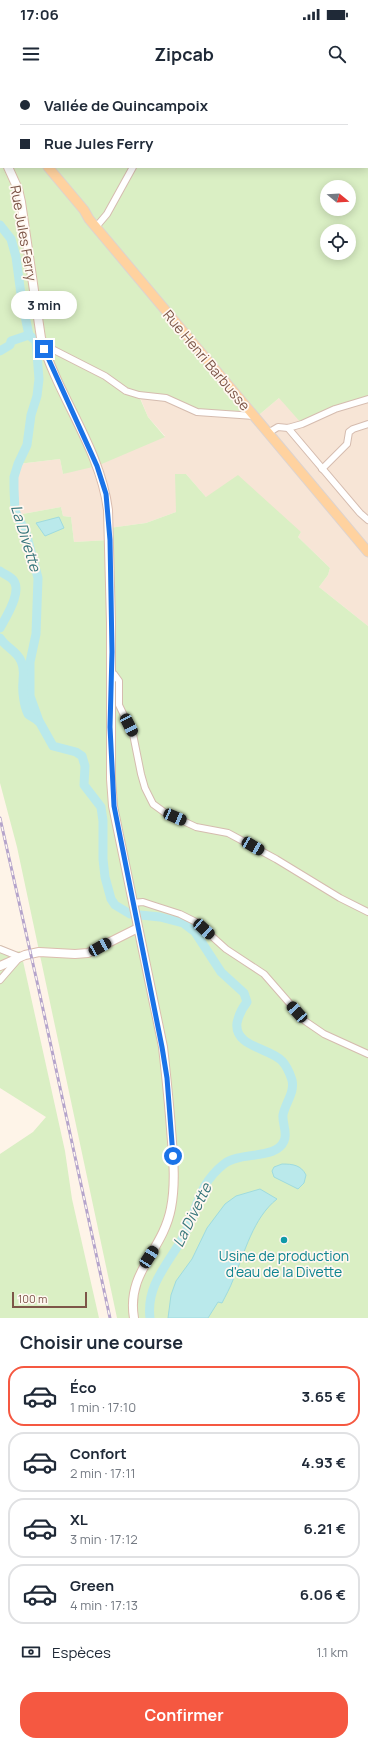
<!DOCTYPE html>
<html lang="fr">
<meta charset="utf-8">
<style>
body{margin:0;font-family:Manrope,sans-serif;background:#f6f6f7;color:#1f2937;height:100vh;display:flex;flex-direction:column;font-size:15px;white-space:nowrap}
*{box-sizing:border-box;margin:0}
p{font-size:13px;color:#747a83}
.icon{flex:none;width:22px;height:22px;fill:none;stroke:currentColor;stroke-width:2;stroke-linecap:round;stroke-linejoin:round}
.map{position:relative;height:1238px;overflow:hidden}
.details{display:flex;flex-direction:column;background:#fff;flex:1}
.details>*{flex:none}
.guide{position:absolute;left:0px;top:0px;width:368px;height:88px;box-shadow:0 2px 10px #0003;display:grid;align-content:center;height:88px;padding:0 20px;background:#fff}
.needle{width:26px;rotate:108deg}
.tools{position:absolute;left:320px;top:100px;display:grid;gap:8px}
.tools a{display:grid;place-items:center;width:36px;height:36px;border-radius:50%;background:#fff;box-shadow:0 2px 10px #0003;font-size:20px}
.scale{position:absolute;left:12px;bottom:10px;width:75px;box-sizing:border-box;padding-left:4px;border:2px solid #7d5648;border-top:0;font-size:11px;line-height:14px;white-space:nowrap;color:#7d5648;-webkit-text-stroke:3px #fff8f1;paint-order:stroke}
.end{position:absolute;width:18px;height:18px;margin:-9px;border:5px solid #1a73e8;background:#fff;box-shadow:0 0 0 2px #fff}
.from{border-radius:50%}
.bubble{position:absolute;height:28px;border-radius:14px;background:#fff;box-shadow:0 2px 10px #0003;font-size:13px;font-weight:700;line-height:28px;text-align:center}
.car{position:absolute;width:12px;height:24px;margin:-12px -6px;border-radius:5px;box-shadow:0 0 3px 1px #0007;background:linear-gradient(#222 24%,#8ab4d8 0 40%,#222 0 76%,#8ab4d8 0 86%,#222 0)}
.guide b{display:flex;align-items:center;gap:14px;height:38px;font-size:15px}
.guide b+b{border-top:1px solid #e0e1e3}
.guide i{width:10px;height:10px;background:#1f2937}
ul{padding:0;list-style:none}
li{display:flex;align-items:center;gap:12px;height:60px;margin:0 8px 6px;padding:0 12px;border:2px solid #e0e1e3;border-radius:16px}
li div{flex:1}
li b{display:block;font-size:15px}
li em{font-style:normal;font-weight:700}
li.active{border-color:#f55841}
li>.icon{width:36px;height:36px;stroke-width:1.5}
h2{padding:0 20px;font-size:18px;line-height:48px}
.pay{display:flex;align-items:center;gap:10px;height:44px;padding:0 20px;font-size:15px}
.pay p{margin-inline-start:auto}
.button{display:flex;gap:8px;margin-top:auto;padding:8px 20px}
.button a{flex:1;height:46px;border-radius:16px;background:#f55841;color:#fff;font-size:16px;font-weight:700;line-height:46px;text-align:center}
.status{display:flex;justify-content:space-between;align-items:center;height:28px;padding:0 20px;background:#fff;direction:ltr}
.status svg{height:11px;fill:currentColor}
header{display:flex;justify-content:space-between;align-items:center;height:52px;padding:0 20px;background:#fff;font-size:18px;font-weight:700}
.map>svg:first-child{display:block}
.residential{fill:#f7e5d6}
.green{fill:#daefc4;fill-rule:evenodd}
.water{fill:#bae9eb;stroke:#9fdbde}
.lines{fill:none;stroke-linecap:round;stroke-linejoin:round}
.river{stroke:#bae9eb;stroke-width:9}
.street-casing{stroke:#d5bcaf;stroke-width:8}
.secondary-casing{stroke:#dbbdae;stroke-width:10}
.primary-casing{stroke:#ddd3cf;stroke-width:11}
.street{stroke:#fff;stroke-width:6}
.secondary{stroke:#fff;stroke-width:8}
.primary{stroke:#ffd29f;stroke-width:9}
.rail-casing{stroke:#b5a4cb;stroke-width:3}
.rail{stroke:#fff8f1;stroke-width:1.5;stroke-dasharray:4.5;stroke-linecap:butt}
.route{stroke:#1a73e8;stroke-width:5}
.culture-dot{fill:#0f9aa8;stroke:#fff8f1;stroke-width:1.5}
.labels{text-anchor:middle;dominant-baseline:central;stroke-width:3.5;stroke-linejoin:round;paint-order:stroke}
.street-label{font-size:14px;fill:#7d5648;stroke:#fff8f1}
.culture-label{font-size:14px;fill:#0d838f;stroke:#fff8f1}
.water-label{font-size:15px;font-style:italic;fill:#37767b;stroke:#fff8f1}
</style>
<div class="status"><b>17:06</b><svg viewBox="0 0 49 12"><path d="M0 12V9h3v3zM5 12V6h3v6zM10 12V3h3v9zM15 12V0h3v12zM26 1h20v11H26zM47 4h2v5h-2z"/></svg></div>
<header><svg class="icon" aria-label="menu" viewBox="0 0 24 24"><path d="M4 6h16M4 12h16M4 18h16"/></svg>Zipcab<svg class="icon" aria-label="search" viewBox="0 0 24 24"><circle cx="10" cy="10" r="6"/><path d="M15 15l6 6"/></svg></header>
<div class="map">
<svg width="368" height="1238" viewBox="0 0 368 1238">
<rect width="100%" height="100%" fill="#fef4e8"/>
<path class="residential" d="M139,315L260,334L279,318L368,319V546L319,507L328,495L330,488L298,457L301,452L206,417L186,394L176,432L146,443L109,448V460L74,462L71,437L63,436L61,427L17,435L15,431L14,409V397L18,384L60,379L63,394L165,356L148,337Z"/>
<g class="green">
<path d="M0,0H368V319L302,344L279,318L260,334L254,336L197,332L174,321L139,316L148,337L165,357L97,386L63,394L60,379L18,384C13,399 10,420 17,435L61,427L63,436L71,437L74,462L109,460V448L146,443L176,432L175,394H186L206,417L238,395L301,452L298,457L330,488L328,495L319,507L368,546V1238H117L17,767L0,703ZM1,1H367V87H1ZM327,107H349V129H327ZM327,151H349V173H327Z"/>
<path d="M0,865L16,872L20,871L23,881L65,1071L72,1119L99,1238H0V1074L33,1052L46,1037L0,1008Z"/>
</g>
<g class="water">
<path d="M59,437L64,448L45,456L36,443Z"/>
<path d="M282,1084C293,1084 301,1085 306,1095L304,1103L298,1109L274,1097L272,1091L274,1087Z"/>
<path d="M260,1109L277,1119C253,1138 245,1172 233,1200C230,1208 226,1215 222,1223L218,1222L208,1238H168L171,1215L176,1201L192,1179L207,1148L225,1124L236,1116Z"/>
</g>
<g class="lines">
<g class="river">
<path d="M0,145L11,159L16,177L22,222L29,255L36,261L39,299L37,316L31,335L27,365L18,384L14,397V409L15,431L26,453L38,498L36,554L30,582V616L39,641L53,666L76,672L82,676L85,686L84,705L101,727L103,741V779L105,797L111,819L115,825L130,834L160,837L183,843L195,852L221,892L244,913L247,922C242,928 239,934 237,943C234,967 270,968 282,981C287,986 290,994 292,1000C295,1013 285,1023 283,1035C282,1044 288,1053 284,1061C276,1080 241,1071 224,1084C196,1106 198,1131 182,1159C167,1185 146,1206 150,1238"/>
<path d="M0,271L10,265L11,261L29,255"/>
<path d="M0,491C4,494 7,495 11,498C25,508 6,537 0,548"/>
<path d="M0,558C5,567 17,571 21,581C25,589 23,594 23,602C22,611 24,626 28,634C30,636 36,639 38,641"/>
</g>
<g class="street-casing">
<g id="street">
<path d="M8,1V0"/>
<path d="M0,23L1,22"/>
<path d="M96,147L107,134L133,87"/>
<path d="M50,268L105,296L126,311L139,315L166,318L197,332L254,336"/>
<path d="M288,348L360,433L368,440"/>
<path d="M268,353L278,347L288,348L302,344L335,329L368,319"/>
<path d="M322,389L347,364L349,352L353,349L368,344"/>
<path d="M111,593L114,594L119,601V625L133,654L141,694L145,708L153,724L164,732L196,747L228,753L276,779L340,818L368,832"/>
<path d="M133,823L143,822L152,825L180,834L196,842L226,869L264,894L305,941L324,954L368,974"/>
<path d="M0,869L20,877L0,900"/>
</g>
</g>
<g class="secondary-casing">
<g id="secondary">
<path d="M0,70L1,73"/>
<path d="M8,87L18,109L21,122L41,258C58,317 100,368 108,430L111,543V699L113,726L163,967C166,994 169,1021 171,1049C173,1075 176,1102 171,1128C163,1171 126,1192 134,1238"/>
<path d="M0,886L25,875L39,872L75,874L88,873L138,848"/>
</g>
</g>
<g class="primary-casing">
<g id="primary">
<path d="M0,33L1,34"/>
<path d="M0,48H1"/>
<path d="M48,87L84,130L89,139L368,472"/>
</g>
</g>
<use href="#street" class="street"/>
<use href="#secondary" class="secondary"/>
<use href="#primary" class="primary"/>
<g class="rail-casing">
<path id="rail" d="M0,738L38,906L110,1238"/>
</g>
<use href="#rail" class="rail"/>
</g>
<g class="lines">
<path class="route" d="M44,269L97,386L106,414L110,460L112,572L110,647L114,726L162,967L167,998L173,1076"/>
</g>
<circle class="culture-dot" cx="284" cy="1160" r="4"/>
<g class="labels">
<g class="street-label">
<text transform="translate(24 153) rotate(80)">Rue Jules Ferry</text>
<text transform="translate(207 280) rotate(50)">Rue Henri Barbusse</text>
</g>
<g class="culture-label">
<text x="284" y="1175">Usine de production<tspan x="284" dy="16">d'eau de la Divette</tspan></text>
</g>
<g class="water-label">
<text transform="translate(26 458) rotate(73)">La Divette</text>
<text transform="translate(192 1135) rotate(-64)">La Divette</text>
</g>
</g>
</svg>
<div class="tools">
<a><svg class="needle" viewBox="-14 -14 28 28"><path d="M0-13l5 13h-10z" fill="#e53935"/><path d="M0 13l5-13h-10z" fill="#747a83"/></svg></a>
<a><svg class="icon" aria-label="locate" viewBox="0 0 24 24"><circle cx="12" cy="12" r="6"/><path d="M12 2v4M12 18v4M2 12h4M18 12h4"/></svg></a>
</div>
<div class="scale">100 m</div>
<i class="end from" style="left:173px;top:1076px"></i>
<i class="end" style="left:44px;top:269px"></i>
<div class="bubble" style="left:11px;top:211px;width:66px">3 min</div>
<i class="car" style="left:129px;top:645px;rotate:153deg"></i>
<i class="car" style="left:175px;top:737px;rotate:113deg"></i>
<i class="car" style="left:253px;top:766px;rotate:120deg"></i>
<i class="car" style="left:204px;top:849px;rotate:132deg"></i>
<i class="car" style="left:100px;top:867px;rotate:61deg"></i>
<i class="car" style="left:297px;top:932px;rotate:318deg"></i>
<i class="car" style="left:149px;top:1177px;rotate:33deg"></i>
<div class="guide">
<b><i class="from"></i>Vallée de Quincampoix</b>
<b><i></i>Rue Jules Ferry</b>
</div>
</div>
<section class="details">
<h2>Choisir une course</h2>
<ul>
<li class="active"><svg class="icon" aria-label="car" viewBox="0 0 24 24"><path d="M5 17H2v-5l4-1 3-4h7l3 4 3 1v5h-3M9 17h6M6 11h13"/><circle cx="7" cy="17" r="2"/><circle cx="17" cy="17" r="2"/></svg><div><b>Éco</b><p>1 min · 17:10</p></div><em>3.65 €</em></li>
<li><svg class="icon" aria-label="car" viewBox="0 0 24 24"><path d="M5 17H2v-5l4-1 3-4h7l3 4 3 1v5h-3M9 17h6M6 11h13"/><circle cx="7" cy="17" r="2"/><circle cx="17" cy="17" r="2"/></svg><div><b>Confort</b><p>2 min · 17:11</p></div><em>4.93 €</em></li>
<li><svg class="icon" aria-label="car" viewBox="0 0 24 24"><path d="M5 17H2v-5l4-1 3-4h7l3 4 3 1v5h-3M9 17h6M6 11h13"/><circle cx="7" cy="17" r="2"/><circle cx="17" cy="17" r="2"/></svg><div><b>XL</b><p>3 min · 17:12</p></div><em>6.21 €</em></li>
<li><svg class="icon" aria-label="car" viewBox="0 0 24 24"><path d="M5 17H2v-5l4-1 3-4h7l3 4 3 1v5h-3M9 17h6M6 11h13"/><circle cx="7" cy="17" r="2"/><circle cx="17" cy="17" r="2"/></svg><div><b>Green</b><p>4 min · 17:13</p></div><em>6.06 €</em></li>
</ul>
<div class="pay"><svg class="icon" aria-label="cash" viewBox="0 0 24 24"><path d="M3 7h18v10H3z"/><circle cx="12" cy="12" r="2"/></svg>Espèces<p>1.1 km</p></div>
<div class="button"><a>Confirmer</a></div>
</section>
